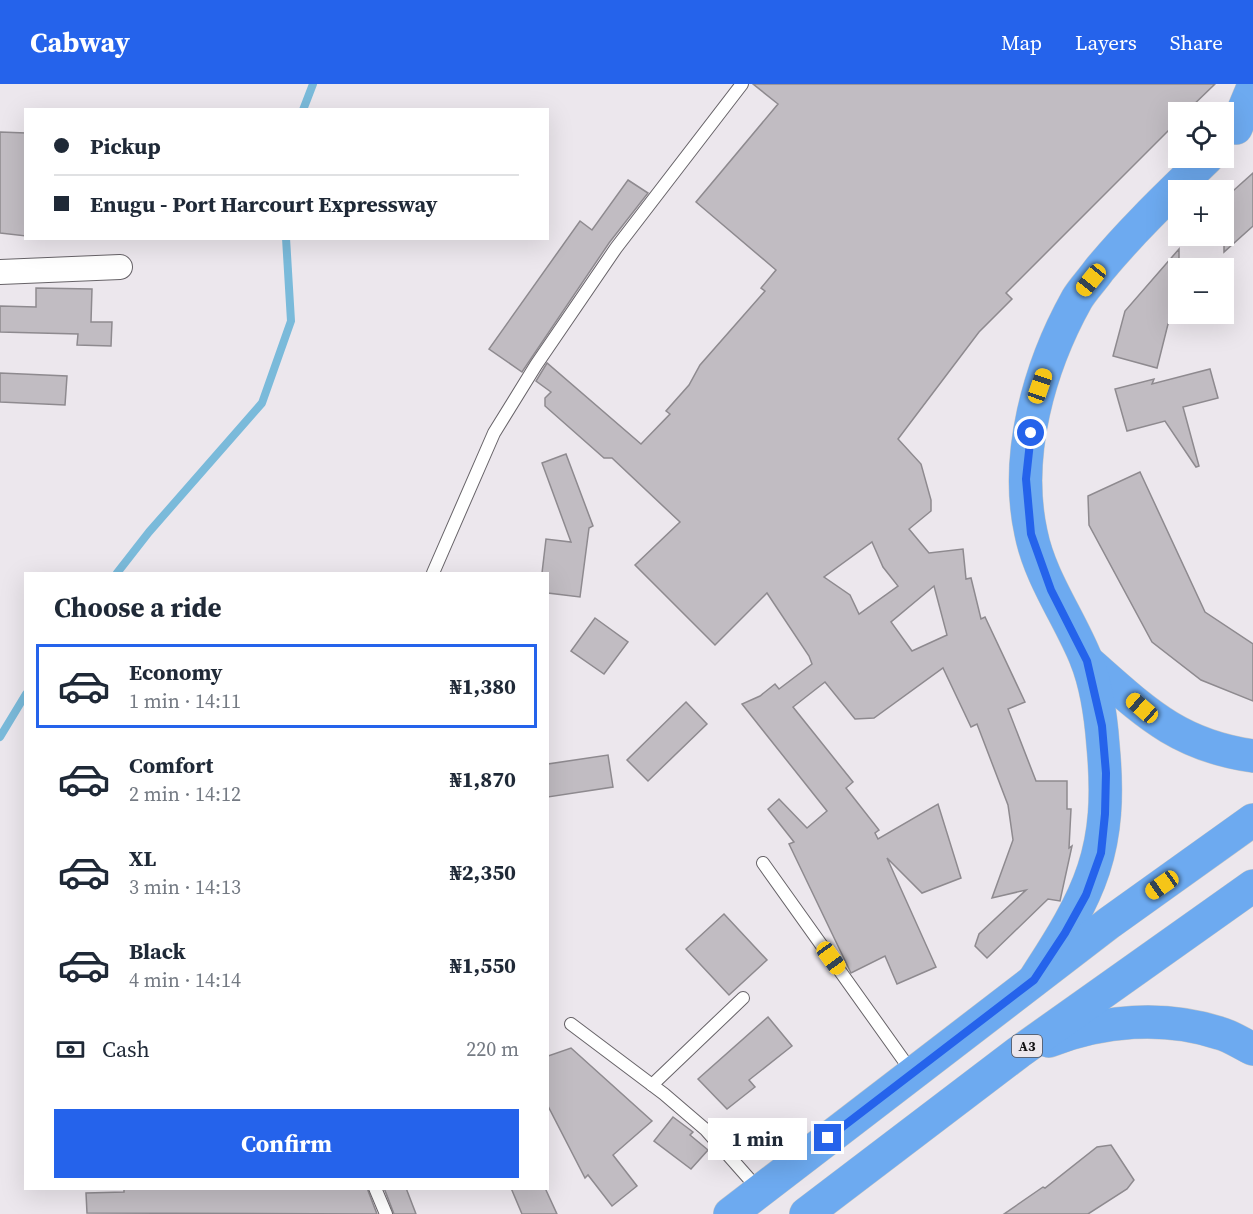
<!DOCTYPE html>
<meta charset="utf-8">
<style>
body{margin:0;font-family:"Source Serif 4",serif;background:#f6f6f7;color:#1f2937;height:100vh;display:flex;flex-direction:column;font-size:22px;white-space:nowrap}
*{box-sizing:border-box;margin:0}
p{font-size:20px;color:#747a83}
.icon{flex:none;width:33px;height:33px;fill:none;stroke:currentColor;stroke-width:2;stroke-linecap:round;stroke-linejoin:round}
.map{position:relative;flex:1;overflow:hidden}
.sheet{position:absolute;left:24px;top:488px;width:525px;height:618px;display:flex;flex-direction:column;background:#fff;border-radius:0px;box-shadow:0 6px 24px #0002}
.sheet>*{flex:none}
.guide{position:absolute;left:24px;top:24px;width:525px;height:132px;border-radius:0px;box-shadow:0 6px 24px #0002;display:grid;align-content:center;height:132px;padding:0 30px;background:#fff}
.controls{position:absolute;left:1168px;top:18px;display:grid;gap:12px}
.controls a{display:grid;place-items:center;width:66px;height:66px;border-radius:0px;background:#fff;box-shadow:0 6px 24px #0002;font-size:30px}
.end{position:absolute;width:27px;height:27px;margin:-14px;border:8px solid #2563eb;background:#fff;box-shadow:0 0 0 3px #fff}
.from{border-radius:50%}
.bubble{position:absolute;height:42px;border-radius:0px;background:#fff;box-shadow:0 6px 24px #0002;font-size:20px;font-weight:700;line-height:42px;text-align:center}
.car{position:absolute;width:18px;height:36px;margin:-18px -9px;border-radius:8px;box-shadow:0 0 4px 2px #0007;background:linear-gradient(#f5c518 24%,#345 0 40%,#f5c518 0 76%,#345 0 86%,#f5c518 0)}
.guide b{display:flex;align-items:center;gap:21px;height:57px;font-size:22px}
.guide b+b{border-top:2px solid #e0e1e3}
.guide i{width:15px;height:15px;background:#1f2937}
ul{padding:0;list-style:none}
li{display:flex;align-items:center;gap:18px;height:84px;margin:0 12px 9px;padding:0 18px;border:3px solid transparent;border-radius:0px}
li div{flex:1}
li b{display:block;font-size:22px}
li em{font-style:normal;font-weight:700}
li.on{border-color:#2563eb}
li>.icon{width:54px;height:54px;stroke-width:1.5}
h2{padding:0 30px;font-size:27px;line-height:72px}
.pay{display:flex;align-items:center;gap:15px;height:66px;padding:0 30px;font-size:22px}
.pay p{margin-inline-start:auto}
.primary-button{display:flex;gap:12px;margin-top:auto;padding:12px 30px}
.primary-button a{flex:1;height:69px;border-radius:0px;background:#2563eb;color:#fff;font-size:24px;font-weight:700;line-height:69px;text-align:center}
header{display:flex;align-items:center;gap:36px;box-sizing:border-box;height:84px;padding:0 30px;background:#2563eb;color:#fff}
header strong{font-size:28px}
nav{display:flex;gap:33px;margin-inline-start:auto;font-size:21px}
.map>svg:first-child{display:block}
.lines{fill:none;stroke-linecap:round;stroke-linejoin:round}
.stream{stroke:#7abada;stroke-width:8}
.building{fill:#c1bcc2;stroke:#8e8a8f;stroke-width:1.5;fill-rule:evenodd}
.lane-casing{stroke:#676368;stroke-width:14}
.street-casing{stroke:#676368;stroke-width:26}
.highway-casing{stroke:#c6c6c6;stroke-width:34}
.lane{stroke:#fff;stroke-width:12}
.street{stroke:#fff;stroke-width:24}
.highway{stroke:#6daaf0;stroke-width:33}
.route{stroke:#2563eb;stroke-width:8}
.labels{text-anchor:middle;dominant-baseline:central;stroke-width:6;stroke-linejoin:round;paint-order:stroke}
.shield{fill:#ece7ed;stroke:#535054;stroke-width:1.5}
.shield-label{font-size:14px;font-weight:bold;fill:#121012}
</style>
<header>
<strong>Cabway</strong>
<nav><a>Map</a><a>Layers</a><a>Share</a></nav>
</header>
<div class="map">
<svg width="1253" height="1130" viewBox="0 0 1253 1130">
<rect width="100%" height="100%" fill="#ece7ed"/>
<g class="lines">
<g class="stream">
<path d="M303,26L313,0"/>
<path d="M117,489L149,448L262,319L291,237L286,154"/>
<path d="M0,653L26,610"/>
</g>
</g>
<g class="building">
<path d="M753,0H1215L1186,28H1179V36L1006,209L1012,215L979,248L898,355L921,380L931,416V427L909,445L929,469L963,465L966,495L971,494L981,535L985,533L1025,618L1008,625L1036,697H1067V725H1071L1069,764L1072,762L1060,817L1048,815L987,874L975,862L979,850L1026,806L992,814L1013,756L1008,721L977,640L971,643L943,584L874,634L855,635L825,598L793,623L853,698L846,704L879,746L875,749L878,755L938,720L961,794L922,809L887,774L936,883L897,900L885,872L851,889L789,760L794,758L768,725L779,715L807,744L827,727L742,620L760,612L775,600L779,605L812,580L809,572L767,509L715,561L635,481L680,438L612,374H604L545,322V314L551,308L536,297L547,279L641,360L670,330L666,327L689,301L700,281L765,207L761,204L776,186L696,118L778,20ZM872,458L883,483L898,502L859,530L850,511L824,493ZM934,502L947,551L912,567L891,538Z"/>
<path d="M0,48L26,49V152L0,149Z"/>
<path d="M1253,89V142L1224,168V115Z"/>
<path d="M628,96L648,109L609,159L522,288L489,265L580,137L592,146Z"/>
<path d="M1179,165V227L1168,240L1157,284L1113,272L1125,227Z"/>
<path d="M36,204L92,205L91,238H112L111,262L77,261L78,250L0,248V222L36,223Z"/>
<path d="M1210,285L1218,314L1183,323L1199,382L1196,383L1165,337L1127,347L1115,305L1154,295L1152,300Z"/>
<path d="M0,289L67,292L65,321L0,318Z"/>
<path d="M566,370L593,442L589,444L580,513L548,509V489H542L546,455L571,458L542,379Z"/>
<path d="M1140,388L1205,528L1253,560V617L1201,596L1152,558L1089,441L1088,412Z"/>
<path d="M595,534L628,558L604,590L571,567Z"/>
<path d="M686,618L707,640L648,697L627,676Z"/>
<path d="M608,671L613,703L548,713V680Z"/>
<path d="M724,830L767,876L729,911L686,865Z"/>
<path d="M768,933L792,962L749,996L755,1003L727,1025L698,995Z"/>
<path d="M571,964L652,1037L613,1071L637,1102L612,1122L588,1091L585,1094L548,1022V972Z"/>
<path d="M673,1033L693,1048L690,1051L708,1066L691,1085L654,1057Z"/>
<path d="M1111,1061L1134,1096L1127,1105L1088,1130H1004L1043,1103L1045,1104L1097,1063Z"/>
<path d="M141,1104H367L377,1130L87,1129L86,1109L124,1108V1105Z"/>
<path d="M384,1104H406L416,1130H394Z"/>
<path d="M511,1104H545L557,1130H522Z"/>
</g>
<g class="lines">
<g class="lane-casing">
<g id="lane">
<path d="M433,489L494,349L536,281L616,164L742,0"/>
<path d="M763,779L912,988"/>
<path d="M571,940L664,1010L706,1046L759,1106"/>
<path d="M652,1001L743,914"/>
<path d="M375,1104L386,1130"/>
</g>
</g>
<g class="street-casing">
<path id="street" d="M0,188L120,183"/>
</g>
<g class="highway-casing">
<g id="highway">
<path d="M1236,44L1253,3"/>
<path d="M1087,577C1143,626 1176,661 1253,672"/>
<path d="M1034,896C1091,809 1113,766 1103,661C1101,634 1096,600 1086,575C1069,533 1040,494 1031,449C1014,372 1039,283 1077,215C1083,205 1092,196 1099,186C1132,146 1170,110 1207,74"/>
<path d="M1049,957C1102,936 1164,931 1219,949C1231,952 1242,960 1253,965"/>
<path d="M730,1130L1109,839L1253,736"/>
<path d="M806,1130L1019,968L1253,802"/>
</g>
</g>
<use href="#lane" class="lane"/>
<use href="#street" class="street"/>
<use href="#highway" class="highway"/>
</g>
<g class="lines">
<path class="route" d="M828,1054L1034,896L1065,849L1086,811L1101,769L1105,730L1106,689L1102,642L1087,577L1051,506L1031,450L1026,395L1031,349"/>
</g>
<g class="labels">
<rect class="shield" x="1012" y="951" width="30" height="22" rx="4.5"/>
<g class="shield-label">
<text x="1027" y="962">A3</text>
</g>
</g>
</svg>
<div class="controls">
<a><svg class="icon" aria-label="locate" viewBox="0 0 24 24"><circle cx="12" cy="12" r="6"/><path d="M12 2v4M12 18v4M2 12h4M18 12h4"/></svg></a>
<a>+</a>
<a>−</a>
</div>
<i class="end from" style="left:1031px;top:349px"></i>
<i class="end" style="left:828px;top:1054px"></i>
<div class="bubble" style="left:708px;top:1034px;width:99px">1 min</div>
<i class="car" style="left:1091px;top:196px;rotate:219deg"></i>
<i class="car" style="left:1040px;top:302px;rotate:19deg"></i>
<i class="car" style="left:1142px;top:624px;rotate:311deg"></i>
<i class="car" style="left:1162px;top:801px;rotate:235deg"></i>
<i class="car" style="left:831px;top:874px;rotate:144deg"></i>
<div class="guide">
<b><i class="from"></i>Pickup</b>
<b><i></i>Enugu - Port Harcourt Expressway</b>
</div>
<section class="sheet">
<h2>Choose a ride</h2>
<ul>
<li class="on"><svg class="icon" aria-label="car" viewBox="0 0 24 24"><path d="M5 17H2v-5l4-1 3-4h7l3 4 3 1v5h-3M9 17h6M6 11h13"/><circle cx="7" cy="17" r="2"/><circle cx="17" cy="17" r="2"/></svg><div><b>Economy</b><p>1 min · 14:11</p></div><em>₦1,380</em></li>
<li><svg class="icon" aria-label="car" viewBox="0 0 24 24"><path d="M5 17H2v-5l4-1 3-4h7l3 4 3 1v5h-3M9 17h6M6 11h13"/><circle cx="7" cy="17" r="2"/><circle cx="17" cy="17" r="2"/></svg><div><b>Comfort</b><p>2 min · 14:12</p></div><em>₦1,870</em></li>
<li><svg class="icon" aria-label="car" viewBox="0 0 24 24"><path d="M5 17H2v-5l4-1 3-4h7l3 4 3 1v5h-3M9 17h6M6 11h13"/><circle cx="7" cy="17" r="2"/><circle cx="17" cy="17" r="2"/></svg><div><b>XL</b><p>3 min · 14:13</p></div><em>₦2,350</em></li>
<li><svg class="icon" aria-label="car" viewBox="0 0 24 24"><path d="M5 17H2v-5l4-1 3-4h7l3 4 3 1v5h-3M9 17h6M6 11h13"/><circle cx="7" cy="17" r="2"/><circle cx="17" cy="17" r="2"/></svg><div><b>Black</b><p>4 min · 14:14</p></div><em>₦1,550</em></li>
</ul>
<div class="pay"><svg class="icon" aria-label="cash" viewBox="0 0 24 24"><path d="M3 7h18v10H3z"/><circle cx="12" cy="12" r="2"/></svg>Cash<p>220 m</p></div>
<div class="primary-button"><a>Confirm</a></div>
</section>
</div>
